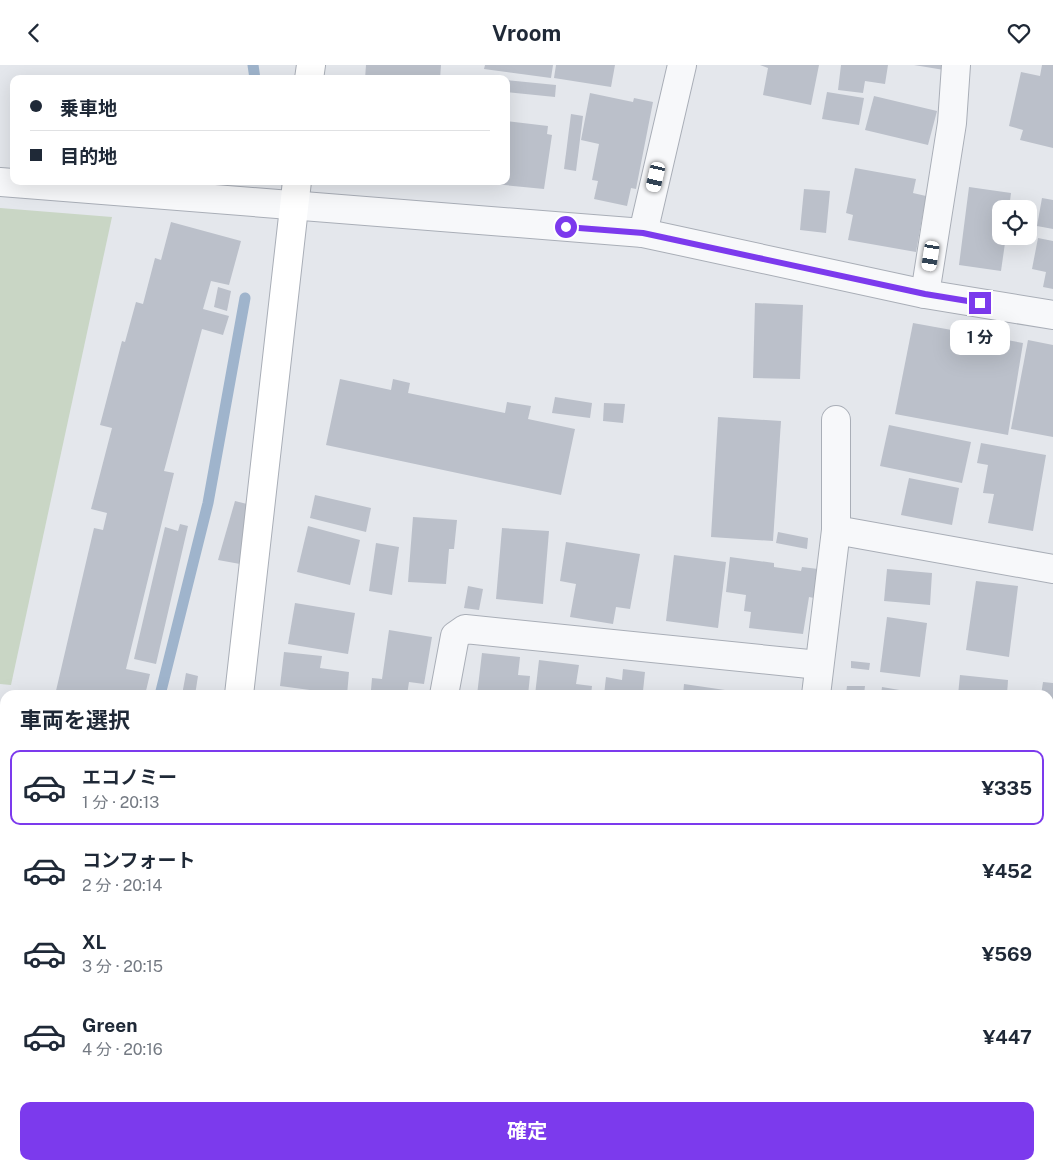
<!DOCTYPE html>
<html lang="ja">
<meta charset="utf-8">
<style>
body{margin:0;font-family:"Public Sans","Noto Sans JP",sans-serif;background:#f6f6f7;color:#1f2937;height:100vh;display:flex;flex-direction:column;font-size:19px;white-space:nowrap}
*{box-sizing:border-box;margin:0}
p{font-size:16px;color:#747a83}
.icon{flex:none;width:28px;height:28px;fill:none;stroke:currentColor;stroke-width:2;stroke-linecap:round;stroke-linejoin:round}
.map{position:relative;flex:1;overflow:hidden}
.sheet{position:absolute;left:0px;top:625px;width:1054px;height:480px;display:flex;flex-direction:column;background:#fff;border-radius:15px 15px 0 0;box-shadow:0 5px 20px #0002}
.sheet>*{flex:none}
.hud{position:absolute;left:10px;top:10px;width:500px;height:110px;border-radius:10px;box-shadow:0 5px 20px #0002;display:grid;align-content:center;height:110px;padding:0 20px;background:#fff}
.buttons{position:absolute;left:992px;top:135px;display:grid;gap:10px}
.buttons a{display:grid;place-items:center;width:45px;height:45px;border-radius:10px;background:#fff;box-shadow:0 5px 20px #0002;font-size:25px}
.end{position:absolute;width:22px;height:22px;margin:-11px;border:6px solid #7c3aed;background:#fff;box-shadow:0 0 0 2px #fff}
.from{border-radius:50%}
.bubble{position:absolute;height:35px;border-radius:10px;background:#fff;box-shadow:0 5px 20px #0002;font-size:16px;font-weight:700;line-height:35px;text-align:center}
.car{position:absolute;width:15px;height:30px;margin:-15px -8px;border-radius:6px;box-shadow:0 0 4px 1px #0007;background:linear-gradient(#fff 24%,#345 0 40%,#fff 0 76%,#345 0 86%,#fff 0)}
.hud b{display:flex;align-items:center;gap:18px;height:48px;font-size:19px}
.hud b+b{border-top:1px solid #e0e1e3}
.hud i{width:12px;height:12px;background:#1f2937}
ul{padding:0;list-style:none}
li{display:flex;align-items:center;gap:15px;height:75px;margin:0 10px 8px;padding:0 10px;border:2px solid transparent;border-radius:10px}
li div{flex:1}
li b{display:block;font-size:19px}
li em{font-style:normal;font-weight:700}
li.active{border-color:#7c3aed}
li>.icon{width:45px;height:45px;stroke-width:1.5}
h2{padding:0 20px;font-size:22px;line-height:60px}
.cta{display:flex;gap:10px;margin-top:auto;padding:10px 20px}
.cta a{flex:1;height:58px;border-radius:10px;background:#7c3aed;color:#fff;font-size:20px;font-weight:700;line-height:58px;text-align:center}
header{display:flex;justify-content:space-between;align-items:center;height:65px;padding:0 20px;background:#fff;font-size:22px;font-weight:700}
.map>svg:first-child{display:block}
.built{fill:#d2d6de}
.green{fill:#c9d6c5}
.water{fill:#9fb4cc}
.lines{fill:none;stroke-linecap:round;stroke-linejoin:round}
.stream{stroke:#9fb4cc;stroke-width:11}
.building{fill:#bbc0ca}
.street-casing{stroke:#a9aeb7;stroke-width:30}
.secondary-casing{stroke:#a9aeb7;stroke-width:30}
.street{stroke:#f7f8fa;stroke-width:28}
.secondary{stroke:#fff;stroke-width:28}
.route{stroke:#7c3aed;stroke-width:6}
</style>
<header><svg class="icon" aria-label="back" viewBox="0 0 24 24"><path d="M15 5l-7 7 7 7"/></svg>Vroom<svg class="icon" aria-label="heart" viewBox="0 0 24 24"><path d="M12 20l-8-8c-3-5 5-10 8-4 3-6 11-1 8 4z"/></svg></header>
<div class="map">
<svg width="1053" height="1105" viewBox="0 0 1053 1105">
<rect width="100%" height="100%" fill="#e4e7ec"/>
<path class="built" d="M1049,914L1053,915V1105H345V1100H1049Z"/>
<g class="green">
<path d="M0,143L112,152L11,620L0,619Z"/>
<rect x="373" y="1100" width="481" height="5"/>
</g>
<g class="water">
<rect x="0" y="681" width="5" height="75"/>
<path d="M1049,785L1053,786V859H1049Z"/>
</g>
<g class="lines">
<g class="stream">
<path d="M253,0L255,14"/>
<path d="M160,630L208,438L245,233"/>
</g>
</g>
<g class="building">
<path d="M366,0H441L440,14H365Z"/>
<path d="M485,0H553L551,13L484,4Z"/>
<path d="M556,0H615L611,22L554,13Z"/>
<path d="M760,0H819L811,40L763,30L768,3Z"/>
<path d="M841,0H888L885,19L865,16L863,28L838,25Z"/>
<path d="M914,0H951L950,6Z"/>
<path d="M1042,0H1053V83L1020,75L1023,65L1009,61L1021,7L1040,11Z"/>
<path d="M506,15L556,20L555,32L506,27Z"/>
<path d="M827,27L864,33L859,60L822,54Z"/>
<path d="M590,28L633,37L634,33L653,37L636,124L631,123L627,141L594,134L598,116L592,115L599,79L581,75Z"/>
<path d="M874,31L937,46L928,80L865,65Z"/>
<path d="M571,49L583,51L576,106L564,104Z"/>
<path d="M506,56L548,61L547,69L552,70L544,124L484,118L506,116Z"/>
<path d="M855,103L916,114L913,128L926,131L916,187L848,175L853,150L846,148Z"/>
<path d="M969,122L1011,128L1009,144H1001V171H1006L1001,206L959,200Z"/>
<path d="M804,124L830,126L826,168L800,165Z"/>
<path d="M1042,133L1053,135V164L1037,161Z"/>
<path d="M171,157L241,176L229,220L211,216L203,244L229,251L223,270L202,264L164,406L174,408L126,604L150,609L145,630H55L94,463L103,465L107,448L91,444L112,363L100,360L122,276L125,277L136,237L143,239L155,193L161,195Z"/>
<path d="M1038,173L1053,176V224L1043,222L1046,207L1032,204Z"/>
<path d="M218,222L231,226L227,246L214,242Z"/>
<path d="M755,238L803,240L800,314L753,313Z"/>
<path d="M913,258L1023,278L1008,370L895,349Z"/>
<path d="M1028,275L1053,280V372L1011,364Z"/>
<path d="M340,314L391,325L393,314L410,318L408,328L505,348L507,337L531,341L528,354L575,364L561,430L326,380Z"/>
<path d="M555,332L592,338L590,353L552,348Z"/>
<path d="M604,338L625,339L623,358L603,356Z"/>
<path d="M718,352L781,356L773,476L711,472Z"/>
<path d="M889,360L971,377L962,418L880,401Z"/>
<path d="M981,378L1046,390L1033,466L988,458L994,429L983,428L988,400L977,398Z"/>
<path d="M909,413L959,423L952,460L901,450Z"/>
<path d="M315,430L371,443L366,467L310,453Z"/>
<path d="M235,436L247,439L240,499L218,495Z"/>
<path d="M413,452L457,455L454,484H449L446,519L408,517Z"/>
<path d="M180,459L188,461L156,599L134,594L165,462L178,466Z"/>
<path d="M308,461L360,475L350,520L297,507Z"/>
<path d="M502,463L549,466L543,539L496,534Z"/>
<path d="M778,467L808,473L807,484L776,478Z"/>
<path d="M566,477L640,489L630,544L616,542L613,559L570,552L576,519L560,516Z"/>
<path d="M376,478L399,482L392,530L369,526Z"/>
<path d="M674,490L726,497L718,563L666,556Z"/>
<path d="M730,492L774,498V502L801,506L802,502L818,504L814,533L809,532L803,569L749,563L751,547L744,546L746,530L726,527Z"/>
<path d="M887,504L932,508L930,540L884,536Z"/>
<path d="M976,516L1018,521L1009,592L966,585Z"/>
<path d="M468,521L483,524L479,545L464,543Z"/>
<path d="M295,538L355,548L348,589L288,579Z"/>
<path d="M887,552L927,558L920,612L880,607Z"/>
<path d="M389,565L432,572L424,619L409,617L407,630L371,625L372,613L382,614Z"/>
<path d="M284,587L322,591L320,603L349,607L347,630L280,621Z"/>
<path d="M482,588L520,592L518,610L530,611L528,630H477Z"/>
<path d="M539,595L579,600L576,619L592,621L591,630H535Z"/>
<path d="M851,596L870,598L869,605L851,603Z"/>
<path d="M623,604L645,607L643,626L658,630H604L606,612L622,615Z"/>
<path d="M186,608L198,611L195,630H182Z"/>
<path d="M960,610L1008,615L1007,630H958Z"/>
<path d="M1043,617L1053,618V705L1049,704V630H1041Z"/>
<path d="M684,619L725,625V630H683Z"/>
<path d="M847,621H865L864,629H846Z"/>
<path d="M882,622L923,629V630H881Z"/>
<path d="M763,625L795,628V630H762Z"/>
<rect x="0" y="806" width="5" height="55"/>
<rect x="237" y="1100" width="10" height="5"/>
<path d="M252,1100H316L327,1101V1105H252Z"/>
<rect x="895" y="1100" width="58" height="5"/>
</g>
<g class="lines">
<g class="street-casing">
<g id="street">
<path d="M0,117L643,168L925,229L1053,250"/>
<path d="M643,168L682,0"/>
<path d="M925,229L952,58L956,0"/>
<path d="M836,465L1053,504"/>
<path d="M444,630L455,571L465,564L819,600"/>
<path d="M816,630L836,465V355"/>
<path d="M0,660H5"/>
<path d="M1049,756H1053"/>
<path d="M0,784H5"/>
<path d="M1049,894H1053"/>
</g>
</g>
<g class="secondary-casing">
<g id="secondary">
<path d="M309,14L311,0"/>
<path d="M239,630L297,116"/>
<path d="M194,1105L195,1100"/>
</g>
</g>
<use href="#street" class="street"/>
<use href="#secondary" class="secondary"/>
</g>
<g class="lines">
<path class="route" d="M566,162L643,168L925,229L980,238"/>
</g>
</svg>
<div class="buttons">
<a><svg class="icon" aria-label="locate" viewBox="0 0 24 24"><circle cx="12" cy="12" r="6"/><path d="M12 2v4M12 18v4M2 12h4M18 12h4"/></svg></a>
</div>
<i class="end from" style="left:566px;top:162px"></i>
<i class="end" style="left:980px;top:238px"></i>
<div class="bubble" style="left:950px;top:255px;width:60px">1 分</div>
<i class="car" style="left:656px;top:112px;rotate:193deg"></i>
<i class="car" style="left:931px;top:191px;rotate:189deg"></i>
<div class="hud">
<b><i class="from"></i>乗車地</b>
<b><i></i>目的地</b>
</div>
<section class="sheet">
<h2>車両を選択</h2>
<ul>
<li class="active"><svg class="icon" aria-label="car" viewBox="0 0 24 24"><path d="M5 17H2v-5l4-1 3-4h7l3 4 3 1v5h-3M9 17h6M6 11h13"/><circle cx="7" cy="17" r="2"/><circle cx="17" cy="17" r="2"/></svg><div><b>エコノミー</b><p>1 分 · 20:13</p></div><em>¥335</em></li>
<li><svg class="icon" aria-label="car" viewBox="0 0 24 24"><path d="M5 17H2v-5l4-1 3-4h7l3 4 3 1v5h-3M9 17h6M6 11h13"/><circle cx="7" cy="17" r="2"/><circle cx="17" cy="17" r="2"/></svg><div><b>コンフォート</b><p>2 分 · 20:14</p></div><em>¥452</em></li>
<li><svg class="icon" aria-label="car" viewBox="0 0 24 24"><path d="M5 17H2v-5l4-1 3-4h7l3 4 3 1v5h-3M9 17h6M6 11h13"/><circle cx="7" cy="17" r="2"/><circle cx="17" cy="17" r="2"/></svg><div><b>XL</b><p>3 分 · 20:15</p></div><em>¥569</em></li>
<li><svg class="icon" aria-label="car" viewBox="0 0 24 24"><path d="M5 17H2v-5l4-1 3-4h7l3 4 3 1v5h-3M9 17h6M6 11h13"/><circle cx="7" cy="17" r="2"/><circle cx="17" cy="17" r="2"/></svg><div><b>Green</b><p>4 分 · 20:16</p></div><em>¥447</em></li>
</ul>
<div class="cta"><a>確定</a></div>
</section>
</div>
